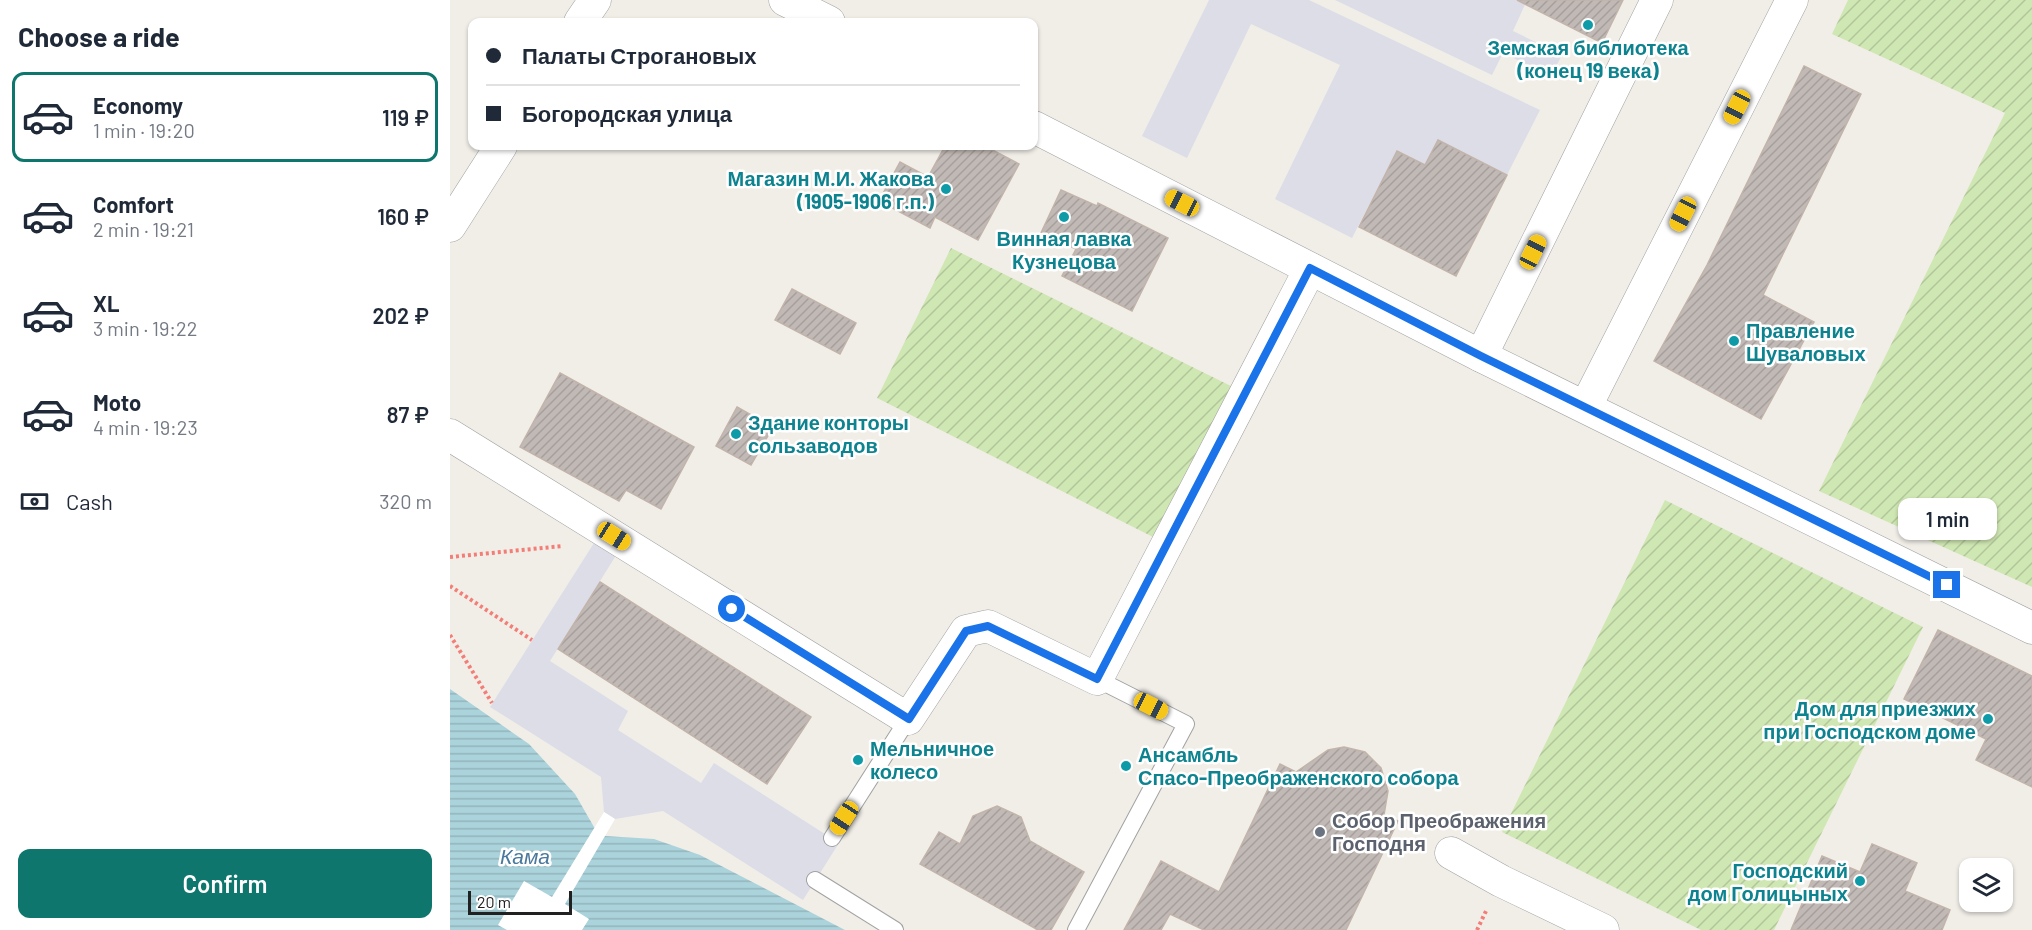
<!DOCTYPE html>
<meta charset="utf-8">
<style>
body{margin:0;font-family:Barlow,sans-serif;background:#f6f6f7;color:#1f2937;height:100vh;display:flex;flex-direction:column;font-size:22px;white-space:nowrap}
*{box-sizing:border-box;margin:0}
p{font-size:20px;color:#747a83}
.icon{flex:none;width:33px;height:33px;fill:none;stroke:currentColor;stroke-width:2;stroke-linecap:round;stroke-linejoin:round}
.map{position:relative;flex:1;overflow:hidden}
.sheet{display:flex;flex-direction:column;background:#fff;width:450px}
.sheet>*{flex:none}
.hud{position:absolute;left:18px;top:18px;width:570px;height:132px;border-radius:12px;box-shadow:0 2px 4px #0004;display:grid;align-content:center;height:132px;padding:0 18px;background:#fff}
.controls{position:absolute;left:1509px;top:858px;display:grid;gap:12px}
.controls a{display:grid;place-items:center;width:54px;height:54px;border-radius:12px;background:#fff;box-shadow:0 2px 4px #0004;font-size:30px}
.scale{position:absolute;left:18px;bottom:15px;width:104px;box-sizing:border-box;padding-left:6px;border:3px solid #212121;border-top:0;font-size:16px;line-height:21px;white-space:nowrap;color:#212121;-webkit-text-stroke:4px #fff;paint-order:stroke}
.end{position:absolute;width:27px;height:27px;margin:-14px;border:8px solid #1a73e8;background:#fff;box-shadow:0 0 0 3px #fff}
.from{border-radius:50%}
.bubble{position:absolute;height:42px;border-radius:12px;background:#fff;box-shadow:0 2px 4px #0004;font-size:20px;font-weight:600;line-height:42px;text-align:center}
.car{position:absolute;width:18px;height:36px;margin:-18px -9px;border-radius:8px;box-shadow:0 0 4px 2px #0007;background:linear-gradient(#f5c518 24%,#345 0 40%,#f5c518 0 76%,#345 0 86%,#f5c518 0)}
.hud b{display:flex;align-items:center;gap:21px;height:57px;font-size:22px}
.hud b+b{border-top:2px solid #e0e1e3}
.hud i{width:15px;height:15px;background:#1f2937}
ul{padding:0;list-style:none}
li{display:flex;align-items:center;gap:18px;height:90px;margin:0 12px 9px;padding:0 6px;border:3px solid transparent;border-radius:12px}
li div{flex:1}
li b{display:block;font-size:22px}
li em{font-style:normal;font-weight:600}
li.current{border-color:#0f766e}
li>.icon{width:54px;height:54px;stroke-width:1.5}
h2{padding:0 18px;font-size:27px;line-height:72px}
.pay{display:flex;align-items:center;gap:15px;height:66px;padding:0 18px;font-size:22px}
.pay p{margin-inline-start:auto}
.action{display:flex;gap:12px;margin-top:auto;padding:12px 18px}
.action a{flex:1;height:69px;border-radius:12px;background:#0f766e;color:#fff;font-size:24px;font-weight:600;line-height:69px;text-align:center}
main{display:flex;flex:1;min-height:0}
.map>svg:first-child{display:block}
.garden{fill:url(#garden-furrows)}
.plaza{fill:#dcdde7}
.water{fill:url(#water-rules)}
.pier{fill:#fff}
.building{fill:url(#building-hatch);stroke:#c2b4ab;stroke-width:1.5}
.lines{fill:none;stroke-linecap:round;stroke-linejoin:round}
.lane-casing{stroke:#a2a2a2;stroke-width:18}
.street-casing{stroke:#a2a2a2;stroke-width:33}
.path{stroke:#f37e77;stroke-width:4;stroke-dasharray:3 3;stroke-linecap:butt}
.lane{stroke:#fff;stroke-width:16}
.street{stroke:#fff;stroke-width:32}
.route{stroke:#1a73e8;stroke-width:8}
.culture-dot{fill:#0f9aa8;stroke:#fff;stroke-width:2}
.worship-dot{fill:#6b7280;stroke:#fff;stroke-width:2}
.labels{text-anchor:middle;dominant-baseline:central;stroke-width:5;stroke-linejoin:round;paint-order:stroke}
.culture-label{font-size:20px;font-weight:bold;fill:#0d838f;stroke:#fff;text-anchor:start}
.worship-label{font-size:20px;font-weight:bold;fill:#5b616d;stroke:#fff;text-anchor:start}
.water-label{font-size:21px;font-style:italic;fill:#4b789d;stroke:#fff}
</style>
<main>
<section class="sheet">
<h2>Choose a ride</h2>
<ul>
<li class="current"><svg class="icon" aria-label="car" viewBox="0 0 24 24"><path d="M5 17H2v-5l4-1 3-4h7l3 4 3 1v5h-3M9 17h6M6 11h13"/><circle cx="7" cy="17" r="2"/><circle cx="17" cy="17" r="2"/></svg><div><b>Economy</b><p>1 min · 19:20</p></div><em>119 ₽</em></li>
<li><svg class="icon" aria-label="car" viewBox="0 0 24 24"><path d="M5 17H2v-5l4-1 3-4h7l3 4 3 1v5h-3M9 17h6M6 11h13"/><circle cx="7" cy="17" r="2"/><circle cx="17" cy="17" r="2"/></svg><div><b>Comfort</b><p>2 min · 19:21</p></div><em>160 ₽</em></li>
<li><svg class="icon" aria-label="car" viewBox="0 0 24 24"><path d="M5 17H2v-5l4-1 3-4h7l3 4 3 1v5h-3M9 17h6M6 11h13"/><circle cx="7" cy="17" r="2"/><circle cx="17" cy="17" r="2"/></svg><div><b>XL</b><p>3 min · 19:22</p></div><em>202 ₽</em></li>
<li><svg class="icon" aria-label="car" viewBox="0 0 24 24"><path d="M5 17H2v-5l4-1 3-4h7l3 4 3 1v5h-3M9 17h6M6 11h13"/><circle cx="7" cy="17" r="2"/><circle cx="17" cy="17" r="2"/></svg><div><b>Moto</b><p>4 min · 19:23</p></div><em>87 ₽</em></li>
</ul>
<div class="pay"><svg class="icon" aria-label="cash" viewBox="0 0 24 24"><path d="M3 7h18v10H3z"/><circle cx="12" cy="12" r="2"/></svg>Cash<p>320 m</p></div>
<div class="action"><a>Confirm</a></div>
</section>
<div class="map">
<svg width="1582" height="930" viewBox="0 0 1582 930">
<defs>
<pattern id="garden-furrows" width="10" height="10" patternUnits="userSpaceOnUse" patternTransform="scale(1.5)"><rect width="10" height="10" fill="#cfe7b2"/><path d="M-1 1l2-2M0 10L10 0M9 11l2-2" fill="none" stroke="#b1c699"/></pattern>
<pattern id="water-rules" width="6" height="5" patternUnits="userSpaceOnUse" patternTransform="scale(1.5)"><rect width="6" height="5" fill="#abd3dc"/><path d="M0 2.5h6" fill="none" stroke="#93b5bc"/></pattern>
<pattern id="building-hatch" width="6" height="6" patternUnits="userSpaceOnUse" patternTransform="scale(1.5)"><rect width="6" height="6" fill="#c1b9b5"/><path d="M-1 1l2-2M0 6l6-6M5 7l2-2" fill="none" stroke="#a69f9b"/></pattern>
</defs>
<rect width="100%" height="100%" fill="#f1eee8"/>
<g class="garden">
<path d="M1398,0H1582V587L1369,491L1555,113L1382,34Z"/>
<path d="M501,248L787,389L705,538L427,398Z"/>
<path d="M1215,500L1473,627L1324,930H1251L1052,832Z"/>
</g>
<g class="plaza">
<path d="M759,0H859L1090,110L1057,175L988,140L975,165L947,151L902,238L825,199L890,65L801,24L737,158L692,136Z"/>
<path d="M885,0H1077L1063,31L1112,55L1101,76L1053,53L1042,75Z"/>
<path d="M144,543L170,549L100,661L178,711L168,730L251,783L264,763L389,843L353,900L213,811L165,819L154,812L151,777L40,707Z"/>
</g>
<path class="water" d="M0,689L79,744L125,794L144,827L155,836L204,839L250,855L395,930H0Z"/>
<path class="pier" d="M154,812L165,819L115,904L139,919L132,930H57L48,925L74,881L102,897Z"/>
<g class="building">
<path d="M1067,0H1173L1152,43Z"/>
<path d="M1354,66L1411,94L1313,295L1364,322L1311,419L1204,361L1257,265Z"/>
<path d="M988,140L1057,175L1006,276L909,227L947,151L975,165Z"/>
<path d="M495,146H535L569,164L528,240L485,217L480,228L429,201L450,162L478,177Z"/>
<path d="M611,190L647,206L648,203L718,238L682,311L612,276L626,249L591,233Z"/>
<path d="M342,289L406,323L390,354L325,320Z"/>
<path d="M110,373L244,447L211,509L176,490L169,501L70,447Z"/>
<path d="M287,407L323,427L301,465L266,446Z"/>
<path d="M150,582L361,717L317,784L108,649Z"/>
<path d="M1488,630L1582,676V787L1526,760L1536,739L1454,699Z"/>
<path d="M894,747L915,752L931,768L938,791L934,815L948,821L896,930H754L720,914L711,930H674L711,861L769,892L830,764L846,772L878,750Z"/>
<path d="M547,806L571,817L580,841L634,872L601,930H588L470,864L489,832L510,844L523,816Z"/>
<path d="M1422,844L1467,863L1455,891L1500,910L1492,930H1341L1372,856L1410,872Z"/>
</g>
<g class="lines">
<g class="lane-casing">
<g id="lane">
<path d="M382,838L458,719"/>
<path d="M365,880L445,930"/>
<path d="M626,930L736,724L647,679"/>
</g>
</g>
<g class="street-casing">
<g id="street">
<path d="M335,0L379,22"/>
<path d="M130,22L145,0"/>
<path d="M584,127L1031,356L1582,628"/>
<path d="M0,226L51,146"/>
<path d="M1031,356L1207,0"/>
<path d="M1136,406L1342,0"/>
<path d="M0,435L458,719L516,631L538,626L647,679L860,269"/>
<path d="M1001,853L1051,881L1153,930"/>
</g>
</g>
<g class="path">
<path d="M0,557L113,546"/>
<path d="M0,586L82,640"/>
<path d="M0,635L42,703"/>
<path d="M1027,930L1036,911"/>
</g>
<use href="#lane" class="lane"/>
<use href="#street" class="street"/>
</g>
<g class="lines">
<path class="route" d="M282,609L459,719L516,631L538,626L647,679L860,268L1031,356L1497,585"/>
</g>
<g class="culture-dot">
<circle cx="1138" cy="25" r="6"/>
<circle cx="496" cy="189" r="6"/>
<circle cx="614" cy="217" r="6"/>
<circle cx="1284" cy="341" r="6"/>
<circle cx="286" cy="434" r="6"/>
<circle cx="1538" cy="719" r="6"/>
<circle cx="408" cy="760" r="6"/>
<circle cx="676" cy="766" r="6"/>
<circle cx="1410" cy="881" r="6"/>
</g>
<circle class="worship-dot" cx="870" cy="832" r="6"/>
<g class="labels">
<g class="culture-label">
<text x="1138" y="47" text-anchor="middle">Земская библиотека<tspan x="1138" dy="23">(конец 19 века)</tspan></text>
<text x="484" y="178" text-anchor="end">Магазин М.И. Жакова<tspan x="484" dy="23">(1905-1906 г.п.)</tspan></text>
<text x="614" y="238" text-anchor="middle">Винная лавка<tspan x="614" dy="23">Кузнецова</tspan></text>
<text x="1296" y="330">Правление<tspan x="1296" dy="23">Шуваловых</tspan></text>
<text x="298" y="422">Здание конторы<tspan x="298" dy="23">сользаводов</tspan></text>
<text x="1526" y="708" text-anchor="end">Дом для приезжих<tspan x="1526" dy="23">при Господском доме</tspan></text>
<text x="420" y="748">Мельничное<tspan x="420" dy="23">колесо</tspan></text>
<text x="688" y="754">Ансамбль<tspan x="688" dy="23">Спасо-Преображенского собора</tspan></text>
<text x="1398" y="870" text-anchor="end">Господский<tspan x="1398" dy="23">дом Голицыных</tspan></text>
</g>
<g class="worship-label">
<text x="882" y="820">Собор Преображения<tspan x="882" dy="23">Господня</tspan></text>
</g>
<g class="water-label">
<text x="75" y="855">Кама</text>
</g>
</g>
</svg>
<div class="controls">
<a><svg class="icon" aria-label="layers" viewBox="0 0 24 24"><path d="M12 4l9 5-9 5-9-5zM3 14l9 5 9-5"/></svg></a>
</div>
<div class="scale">20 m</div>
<i class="end from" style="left:282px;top:609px"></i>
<i class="end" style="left:1497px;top:585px"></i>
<div class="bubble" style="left:1448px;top:498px;width:99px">1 min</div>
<i class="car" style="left:1287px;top:107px;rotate:207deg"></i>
<i class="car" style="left:732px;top:203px;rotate:297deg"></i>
<i class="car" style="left:1233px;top:214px;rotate:207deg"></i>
<i class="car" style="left:1083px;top:252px;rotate:26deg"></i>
<i class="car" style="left:164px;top:536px;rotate:122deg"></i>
<i class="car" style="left:701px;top:706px;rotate:117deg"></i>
<i class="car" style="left:394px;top:818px;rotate:213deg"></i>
<div class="hud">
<b><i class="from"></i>Палаты Строгановых</b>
<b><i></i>Богородская улица</b>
</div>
</div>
</main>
